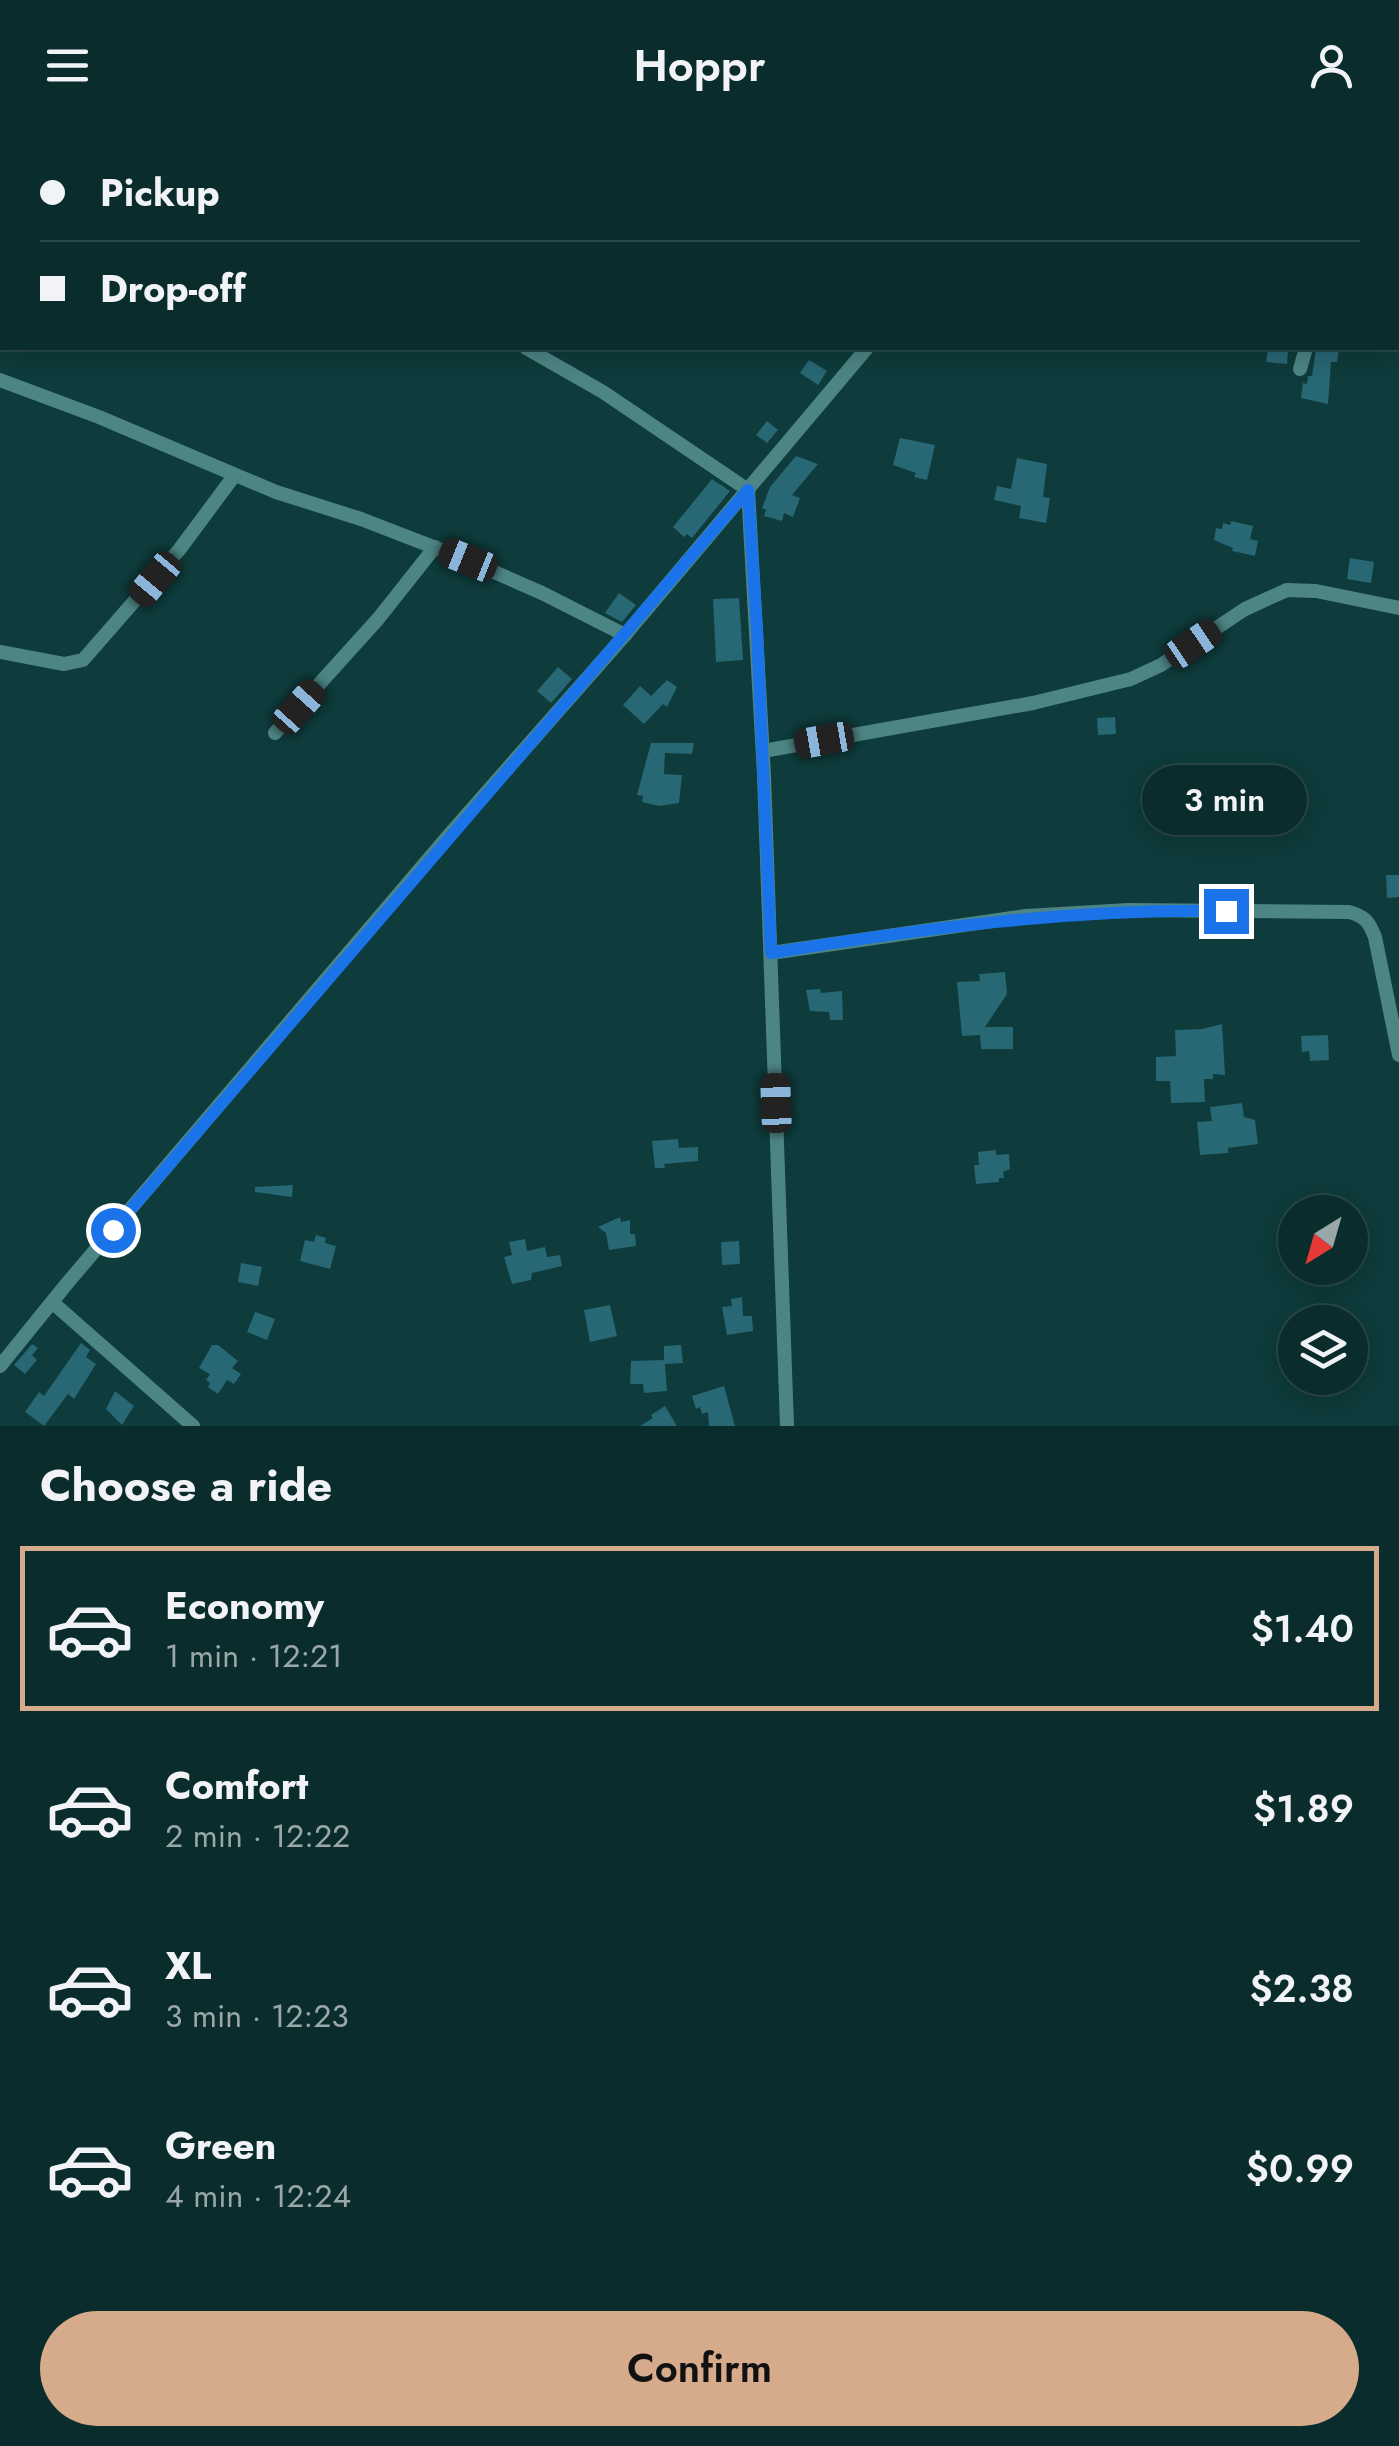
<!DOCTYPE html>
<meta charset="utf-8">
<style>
body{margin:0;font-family:Jost,sans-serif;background:#133434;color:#f1f3f6;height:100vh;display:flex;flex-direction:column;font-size:38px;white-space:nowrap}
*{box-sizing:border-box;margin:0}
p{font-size:32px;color:#99a7a9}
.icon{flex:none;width:55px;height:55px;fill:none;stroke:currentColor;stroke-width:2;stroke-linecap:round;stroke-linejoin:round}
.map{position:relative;height:1296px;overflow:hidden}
.side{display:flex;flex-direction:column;background:#0a2c2c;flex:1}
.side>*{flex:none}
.top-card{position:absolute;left:0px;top:0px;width:1400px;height:220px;box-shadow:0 5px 25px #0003,0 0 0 2px #2a4848;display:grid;align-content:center;height:220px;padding:0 40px;background:#0a2c2c}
.needle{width:65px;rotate:217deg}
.fabs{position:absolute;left:1278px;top:1065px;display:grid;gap:20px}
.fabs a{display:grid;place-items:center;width:90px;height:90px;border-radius:50%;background:#0a2c2c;box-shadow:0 5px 25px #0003,0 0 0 2px #2a4848;font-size:50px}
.end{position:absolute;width:45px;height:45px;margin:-22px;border:12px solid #1a73e8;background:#fff;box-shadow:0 0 0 5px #fff}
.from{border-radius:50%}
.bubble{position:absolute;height:70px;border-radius:35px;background:#0a2c2c;box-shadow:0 5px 25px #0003,0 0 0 2px #2a4848;font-size:32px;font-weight:600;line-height:70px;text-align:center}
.car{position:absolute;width:30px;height:60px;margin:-30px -15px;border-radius:12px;box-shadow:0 0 8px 2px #0007;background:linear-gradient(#222 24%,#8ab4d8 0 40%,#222 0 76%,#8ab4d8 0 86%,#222 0)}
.top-card b{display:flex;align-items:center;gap:35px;height:95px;font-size:38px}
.top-card b+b{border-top:2px solid #2a4848}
.top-card i{width:25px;height:25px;background:#f1f3f6}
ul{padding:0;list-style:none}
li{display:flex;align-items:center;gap:30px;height:165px;margin:0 20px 15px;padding:0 20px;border:5px solid transparent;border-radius:0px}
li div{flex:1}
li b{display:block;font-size:38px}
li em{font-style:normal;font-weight:600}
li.active{border-color:#d6ab8b}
li>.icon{width:90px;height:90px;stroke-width:1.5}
h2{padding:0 40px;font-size:45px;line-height:120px}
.cta{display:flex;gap:20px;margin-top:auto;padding:20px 40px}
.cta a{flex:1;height:115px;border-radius:60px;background:#d6ab8b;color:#111;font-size:40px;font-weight:600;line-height:115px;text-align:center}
header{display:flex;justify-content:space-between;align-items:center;height:130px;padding:0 40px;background:#0a2c2c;font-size:45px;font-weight:600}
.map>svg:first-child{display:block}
.building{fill:#286774}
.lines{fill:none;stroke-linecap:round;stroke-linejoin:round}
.minor{stroke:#4d8584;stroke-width:14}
.route{stroke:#1a73e8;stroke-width:12}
</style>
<header><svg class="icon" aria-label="menu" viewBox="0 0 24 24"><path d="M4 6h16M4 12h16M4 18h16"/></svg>Hoppr<svg class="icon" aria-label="person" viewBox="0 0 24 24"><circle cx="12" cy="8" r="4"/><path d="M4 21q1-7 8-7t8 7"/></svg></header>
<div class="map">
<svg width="1399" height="1296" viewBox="0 0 1399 1296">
<rect width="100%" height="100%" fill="#0e3b3b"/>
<g class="building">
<path d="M1316,218H1339L1337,232H1331L1328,274L1301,268L1303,253L1307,254L1308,246H1312Z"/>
<path d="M1268,219L1288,221L1287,234L1266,232Z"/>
<path d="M809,230L827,241L818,255L800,243Z"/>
<path d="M767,291L778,300L767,313L756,305Z"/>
<path d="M900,308L935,315L927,350L914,347L916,343L893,335Z"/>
<path d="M796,326L818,334L792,365L800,368L793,387L784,383L782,391L764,386L766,380L762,378L770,357Z"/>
<path d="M1017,328L1047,334L1043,367L1050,368L1046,393L1019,388L1021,376L994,370L997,356L1011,359Z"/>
<path d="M712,349L730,361L692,408L687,404L684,407L673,397Z"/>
<path d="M1231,391L1253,396L1250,409L1258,411L1255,426L1232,421L1233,418L1214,410L1216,398L1222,399L1223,393L1230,395Z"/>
<path d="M1350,428L1374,432L1371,453L1347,449Z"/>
<path d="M619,463L636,475L622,492L605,483Z"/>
<path d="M739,468L743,530L716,532L713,469Z"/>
<path d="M558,537L572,549L551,573L537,561Z"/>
<path d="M667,550L677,557L667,577L663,574L644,594L623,575L640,556L651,566Z"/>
<path d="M1115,587L1116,604L1098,605L1097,588Z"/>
<path d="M651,613H694L692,624L665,623L664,644L682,645L679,673L659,676L642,672L643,666L637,665Z"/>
<path d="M1386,745H1399V767L1387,768Z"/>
<path d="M1005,842L1007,864L985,897H1013V919H981L980,905L962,906L957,852L980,851L979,844Z"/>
<path d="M820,859L821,863L842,861L843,890H830L829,882L810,881L806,860Z"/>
<path d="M1222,894L1225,945L1213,944V949H1204L1205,972L1171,973L1170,951H1156V927L1176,926L1175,900L1202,899Z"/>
<path d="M1328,905L1329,930L1310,931L1309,921L1302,922L1301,906Z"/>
<path d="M1242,973L1244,987L1255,990L1258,1014L1228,1018V1023L1200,1025L1197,992L1212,991L1210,977Z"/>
<path d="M678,1009L679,1018L698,1017V1031L664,1034L665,1038H655L652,1011Z"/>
<path d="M996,1020V1025L1009,1024L1010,1039L1003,1042L1004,1048H999V1052L976,1054L974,1035H979L978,1022Z"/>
<path d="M293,1055L292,1067L255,1062V1057Z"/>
<path d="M620,1087L621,1092L630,1090V1104H635L636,1116L609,1120L606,1103L598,1097Z"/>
<path d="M316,1105L326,1108L325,1113L336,1116L330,1139L300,1131L305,1110L314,1112Z"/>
<path d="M525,1109L527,1121L545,1117L547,1127L560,1125L562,1136L532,1143L531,1150L512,1154L504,1127L512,1125L509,1112Z"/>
<path d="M739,1111L740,1134L722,1135L721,1112Z"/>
<path d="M241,1133L262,1137L258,1156L238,1152Z"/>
<path d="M742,1167L743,1186H752L753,1201L727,1205L722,1177L732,1176L731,1169Z"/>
<path d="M610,1175L617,1206L590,1212L584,1180Z"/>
<path d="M255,1182L275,1189L267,1210L247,1202Z"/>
<path d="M81,1213L90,1220L86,1227L96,1234L74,1269L68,1264L44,1296L25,1282L39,1262L44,1266Z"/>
<path d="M32,1214L38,1218L32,1225L37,1230L25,1244L14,1235Z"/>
<path d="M212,1215H218L238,1231L232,1238L241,1244L234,1254L227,1250L218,1264L208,1257L210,1253L206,1250L210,1244L199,1238Z"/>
<path d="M681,1215L683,1233L665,1234L667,1261L644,1263L643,1254H630L631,1231L664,1230V1216Z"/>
<path d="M724,1256L735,1296H709L708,1282L702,1284L700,1277L696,1279L692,1266Z"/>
<path d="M115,1261L134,1276L122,1295L106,1279Z"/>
<path d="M665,1276L677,1296H640L653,1288L651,1285Z"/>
</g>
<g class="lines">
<g class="minor">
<path d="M465,0L471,2"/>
<path d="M1036,2L1038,0"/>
<path d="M1285,2L1287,0"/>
<path d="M1398,157L1399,158"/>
<path d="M526,218L603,262L748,360L764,645L787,1296"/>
<path d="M1300,239L1306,218"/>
<path d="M0,250L99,287L276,362L361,389L467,430L542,463L625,505"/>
<path d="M0,522L64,534L83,530L179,420L234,346"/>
<path d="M275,603L378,489L435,417"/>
<path d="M763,621L1033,573L1131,549L1161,535L1245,479L1287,460L1316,461L1399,478"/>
<path d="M771,823L1026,786L1128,780L1349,782C1365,786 1369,792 1375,807L1399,925"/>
<path d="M52,1172L193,1296"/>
<path d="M0,1236L69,1151L449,705L625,505L867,218"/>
</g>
</g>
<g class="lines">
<path class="route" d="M113,1100L748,360L757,499L771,823C924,798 1070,779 1226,781"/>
</g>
</svg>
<div class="fabs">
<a><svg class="needle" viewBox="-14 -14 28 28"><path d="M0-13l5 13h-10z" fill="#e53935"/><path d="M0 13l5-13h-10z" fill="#99a7a9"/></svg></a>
<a><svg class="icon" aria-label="layers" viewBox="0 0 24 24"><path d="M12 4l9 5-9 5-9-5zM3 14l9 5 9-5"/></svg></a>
</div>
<i class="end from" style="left:113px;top:1100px"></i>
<i class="end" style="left:1226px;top:781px"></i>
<div class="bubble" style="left:1142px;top:635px;width:165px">3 min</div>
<i class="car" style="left:468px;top:430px;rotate:292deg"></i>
<i class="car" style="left:155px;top:449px;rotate:220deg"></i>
<i class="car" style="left:1193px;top:514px;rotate:56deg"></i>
<i class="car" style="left:299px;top:577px;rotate:42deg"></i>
<i class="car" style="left:824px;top:610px;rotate:260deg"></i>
<i class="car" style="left:776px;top:973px;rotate:358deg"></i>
<div class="top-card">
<b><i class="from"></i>Pickup</b>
<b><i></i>Drop-off</b>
</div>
</div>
<section class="side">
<h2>Choose a ride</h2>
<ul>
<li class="active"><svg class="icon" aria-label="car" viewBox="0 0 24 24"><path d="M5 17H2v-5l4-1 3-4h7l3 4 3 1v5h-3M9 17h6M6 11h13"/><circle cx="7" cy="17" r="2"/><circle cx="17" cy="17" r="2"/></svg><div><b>Economy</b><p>1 min · 12:21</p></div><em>$1.40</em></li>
<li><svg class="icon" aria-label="car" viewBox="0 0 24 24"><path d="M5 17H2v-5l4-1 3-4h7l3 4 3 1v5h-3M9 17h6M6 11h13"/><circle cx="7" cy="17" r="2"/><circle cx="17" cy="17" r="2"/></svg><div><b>Comfort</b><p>2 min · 12:22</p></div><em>$1.89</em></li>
<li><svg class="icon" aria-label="car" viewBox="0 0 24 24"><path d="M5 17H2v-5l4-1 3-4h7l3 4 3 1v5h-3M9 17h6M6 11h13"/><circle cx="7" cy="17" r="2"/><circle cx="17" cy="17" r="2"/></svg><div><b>XL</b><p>3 min · 12:23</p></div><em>$2.38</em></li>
<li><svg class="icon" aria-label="car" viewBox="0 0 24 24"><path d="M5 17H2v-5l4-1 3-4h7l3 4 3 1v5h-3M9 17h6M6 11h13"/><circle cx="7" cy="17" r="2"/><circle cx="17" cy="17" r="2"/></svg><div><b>Green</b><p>4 min · 12:24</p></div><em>$0.99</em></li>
</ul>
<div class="cta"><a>Confirm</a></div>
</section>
